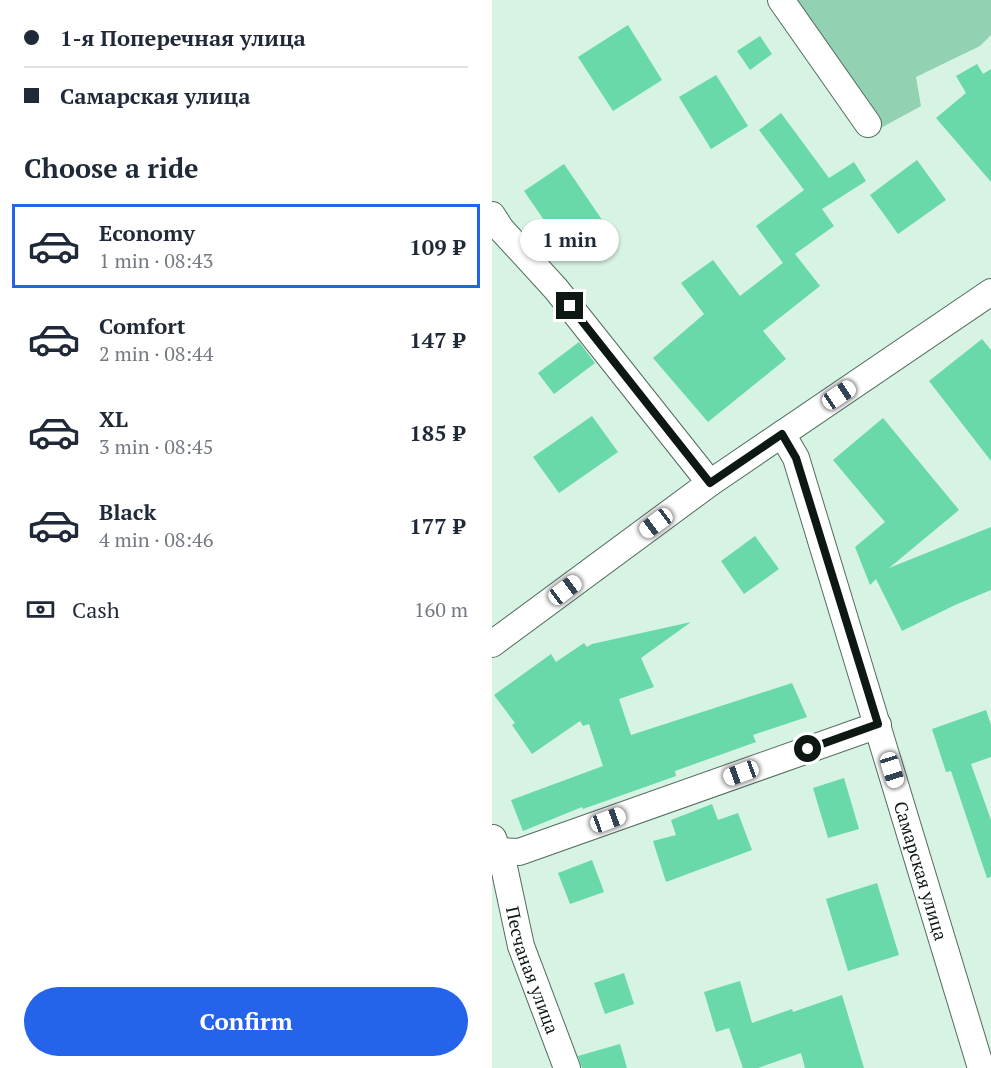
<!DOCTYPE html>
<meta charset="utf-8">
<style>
body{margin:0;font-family:"PT Serif",serif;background:#f6f6f7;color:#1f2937;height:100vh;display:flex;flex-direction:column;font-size:22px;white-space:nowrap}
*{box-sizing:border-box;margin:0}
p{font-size:20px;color:#747a83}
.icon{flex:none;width:33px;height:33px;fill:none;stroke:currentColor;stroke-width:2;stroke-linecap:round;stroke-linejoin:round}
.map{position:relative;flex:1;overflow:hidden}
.sheet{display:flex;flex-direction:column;background:#fff;width:492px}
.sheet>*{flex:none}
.banner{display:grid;align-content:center;height:132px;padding:0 24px;background:#fff}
.end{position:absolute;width:27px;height:27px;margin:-14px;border:8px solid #0d1813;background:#fff;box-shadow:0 0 0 3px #fff}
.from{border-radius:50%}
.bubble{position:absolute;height:42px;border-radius:21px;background:#fff;box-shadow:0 2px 4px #0004;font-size:20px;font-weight:800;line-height:42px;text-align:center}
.car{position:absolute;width:18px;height:36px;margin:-18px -9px;border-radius:8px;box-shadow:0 0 4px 2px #0007;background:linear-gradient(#fff 24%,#345 0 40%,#fff 0 76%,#345 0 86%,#fff 0)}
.banner b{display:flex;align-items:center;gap:21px;height:57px;font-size:22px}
.banner b+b{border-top:2px solid #e0e1e3}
.banner i{width:15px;height:15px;background:#1f2937}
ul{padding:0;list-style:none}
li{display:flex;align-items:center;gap:18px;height:84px;margin:0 12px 9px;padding:0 12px;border:3px solid transparent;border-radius:0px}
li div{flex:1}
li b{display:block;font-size:22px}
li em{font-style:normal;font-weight:800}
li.selected{border-color:#2563eb}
li>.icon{width:54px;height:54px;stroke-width:1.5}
h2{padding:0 24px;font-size:27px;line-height:72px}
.pay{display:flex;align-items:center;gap:15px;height:66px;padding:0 24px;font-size:22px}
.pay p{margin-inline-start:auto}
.button{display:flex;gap:12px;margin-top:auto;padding:12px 24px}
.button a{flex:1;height:69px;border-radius:36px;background:#2563eb;color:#fff;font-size:24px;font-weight:800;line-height:69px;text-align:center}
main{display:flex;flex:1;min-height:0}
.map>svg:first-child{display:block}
.green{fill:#93d1b3}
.building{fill:#69d9a9}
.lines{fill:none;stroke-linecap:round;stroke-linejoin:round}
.minor-casing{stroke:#536c5f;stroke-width:28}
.minor{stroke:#fff;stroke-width:26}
.route{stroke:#0d1813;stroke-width:8}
.labels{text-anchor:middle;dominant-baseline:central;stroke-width:6;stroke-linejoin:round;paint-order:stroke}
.street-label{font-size:18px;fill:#0d1813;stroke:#fff}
</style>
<main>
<section class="sheet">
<div class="banner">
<b><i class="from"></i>1-я Поперечная улица</b>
<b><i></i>Самарская улица</b>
</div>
<h2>Choose a ride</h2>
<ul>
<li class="selected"><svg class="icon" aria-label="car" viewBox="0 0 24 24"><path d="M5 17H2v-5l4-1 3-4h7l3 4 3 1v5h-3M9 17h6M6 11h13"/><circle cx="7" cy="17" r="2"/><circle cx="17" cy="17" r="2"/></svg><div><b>Economy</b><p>1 min · 08:43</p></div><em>109 ₽</em></li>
<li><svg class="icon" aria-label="car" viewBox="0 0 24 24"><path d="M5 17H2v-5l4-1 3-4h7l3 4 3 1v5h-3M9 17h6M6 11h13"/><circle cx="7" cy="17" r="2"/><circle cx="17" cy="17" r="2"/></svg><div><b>Comfort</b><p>2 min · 08:44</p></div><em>147 ₽</em></li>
<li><svg class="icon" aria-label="car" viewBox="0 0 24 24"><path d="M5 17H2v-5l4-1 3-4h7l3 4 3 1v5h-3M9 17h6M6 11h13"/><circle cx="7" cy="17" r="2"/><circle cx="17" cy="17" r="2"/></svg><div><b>XL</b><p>3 min · 08:45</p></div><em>185 ₽</em></li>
<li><svg class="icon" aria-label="car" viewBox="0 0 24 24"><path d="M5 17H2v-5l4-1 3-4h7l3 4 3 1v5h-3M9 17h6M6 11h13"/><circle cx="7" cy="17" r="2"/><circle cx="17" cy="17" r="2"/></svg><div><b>Black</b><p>4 min · 08:46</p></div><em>177 ₽</em></li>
</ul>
<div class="pay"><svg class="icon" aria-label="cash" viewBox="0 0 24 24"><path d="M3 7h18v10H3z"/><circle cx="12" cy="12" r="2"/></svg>Cash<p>160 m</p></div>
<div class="button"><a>Confirm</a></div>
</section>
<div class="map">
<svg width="499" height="1068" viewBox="0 0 499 1068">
<rect width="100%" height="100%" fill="#d6f3e4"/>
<path class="green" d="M296,0H499V35L488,46L424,77L429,106L387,129Z"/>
<g class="building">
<path d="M136,25L170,80L121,111L86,57Z"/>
<path d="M268,36L280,54L258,70L245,51Z"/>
<path d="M485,64L491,74L499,69V182L444,118L474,93L464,76Z"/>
<path d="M224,75L256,126L219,149L187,97Z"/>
<path d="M289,113L337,178L362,162L374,181L330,209L342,226L303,254L328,286L271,331L294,359L216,422L161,358L212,314L189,283L221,260L248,296L300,256L291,263L264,226L312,190L267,130Z"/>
<path d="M425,160L454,200L406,234L378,195Z"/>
<path d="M72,164L121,236L119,237L125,245L105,261L78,226L63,236L32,191Z"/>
<path d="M490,339L499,350V461L437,381Z"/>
<path d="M87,342L103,363L62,394L46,373Z"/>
<path d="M100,416L126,452L67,493L41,457Z"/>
<path d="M391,418L467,510L397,568L499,527V590L463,605L410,631L384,579L378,585L363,547L393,522L341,460Z"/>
<path d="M263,536L287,569L252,594L229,561Z"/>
<path d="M199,622L149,658L162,687L127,699L139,735L300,683L315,717L261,735L264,742L183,771L184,776L91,809L90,807L31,831L19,800L111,766L97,724L91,726L88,721L40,754L20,725L23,723L2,695L59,654L64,662L92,643L95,647L100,644Z"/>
<path d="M494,710L499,725V757L479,764L499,820V877L495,878L459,771L454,772L440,729Z"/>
<path d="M352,778L367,829L336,838L321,788Z"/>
<path d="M220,804L226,820L246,813L260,850L174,882L161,841L184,835L179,820Z"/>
<path d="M100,860L112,892L78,904L66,873Z"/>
<path d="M385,883L407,955L356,971L334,899Z"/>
<path d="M132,973L142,1004L113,1014L102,983Z"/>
<path d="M248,981L260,1023L300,1009L301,1012L350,995L372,1068H313L309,1053L266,1068H251L237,1028L224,1032L212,992Z"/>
<path d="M128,1044L135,1068H90L86,1056Z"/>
</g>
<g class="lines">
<g class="minor-casing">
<g id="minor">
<path d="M289,0L376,124"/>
<path d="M0,215L9,229L64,289L218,483"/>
<path id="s1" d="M290,434L304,458L489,1068"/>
<path d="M0,644L218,483L499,292"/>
<path id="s2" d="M1,838L12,867L29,946L75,1068"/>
<path d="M7,851L27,852L386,725"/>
</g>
</g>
<use href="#minor" class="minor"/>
</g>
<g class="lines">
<path class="route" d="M78,306L218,483L290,434L304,458L386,724L316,749"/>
</g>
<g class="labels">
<g class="street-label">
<text stroke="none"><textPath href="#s1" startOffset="459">Самарская улица</textPath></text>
<text stroke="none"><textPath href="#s2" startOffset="138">Песчаная улица</textPath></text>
</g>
</g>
</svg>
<i class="end from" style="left:316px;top:749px"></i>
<i class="end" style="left:78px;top:306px"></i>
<div class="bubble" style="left:28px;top:219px;width:99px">1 min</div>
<i class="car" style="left:347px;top:395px;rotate:56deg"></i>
<i class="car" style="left:164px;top:523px;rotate:233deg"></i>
<i class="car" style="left:73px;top:590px;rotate:53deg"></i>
<i class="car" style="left:400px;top:770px;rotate:163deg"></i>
<i class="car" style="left:249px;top:773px;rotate:250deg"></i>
<i class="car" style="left:116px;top:820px;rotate:70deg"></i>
</div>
</main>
